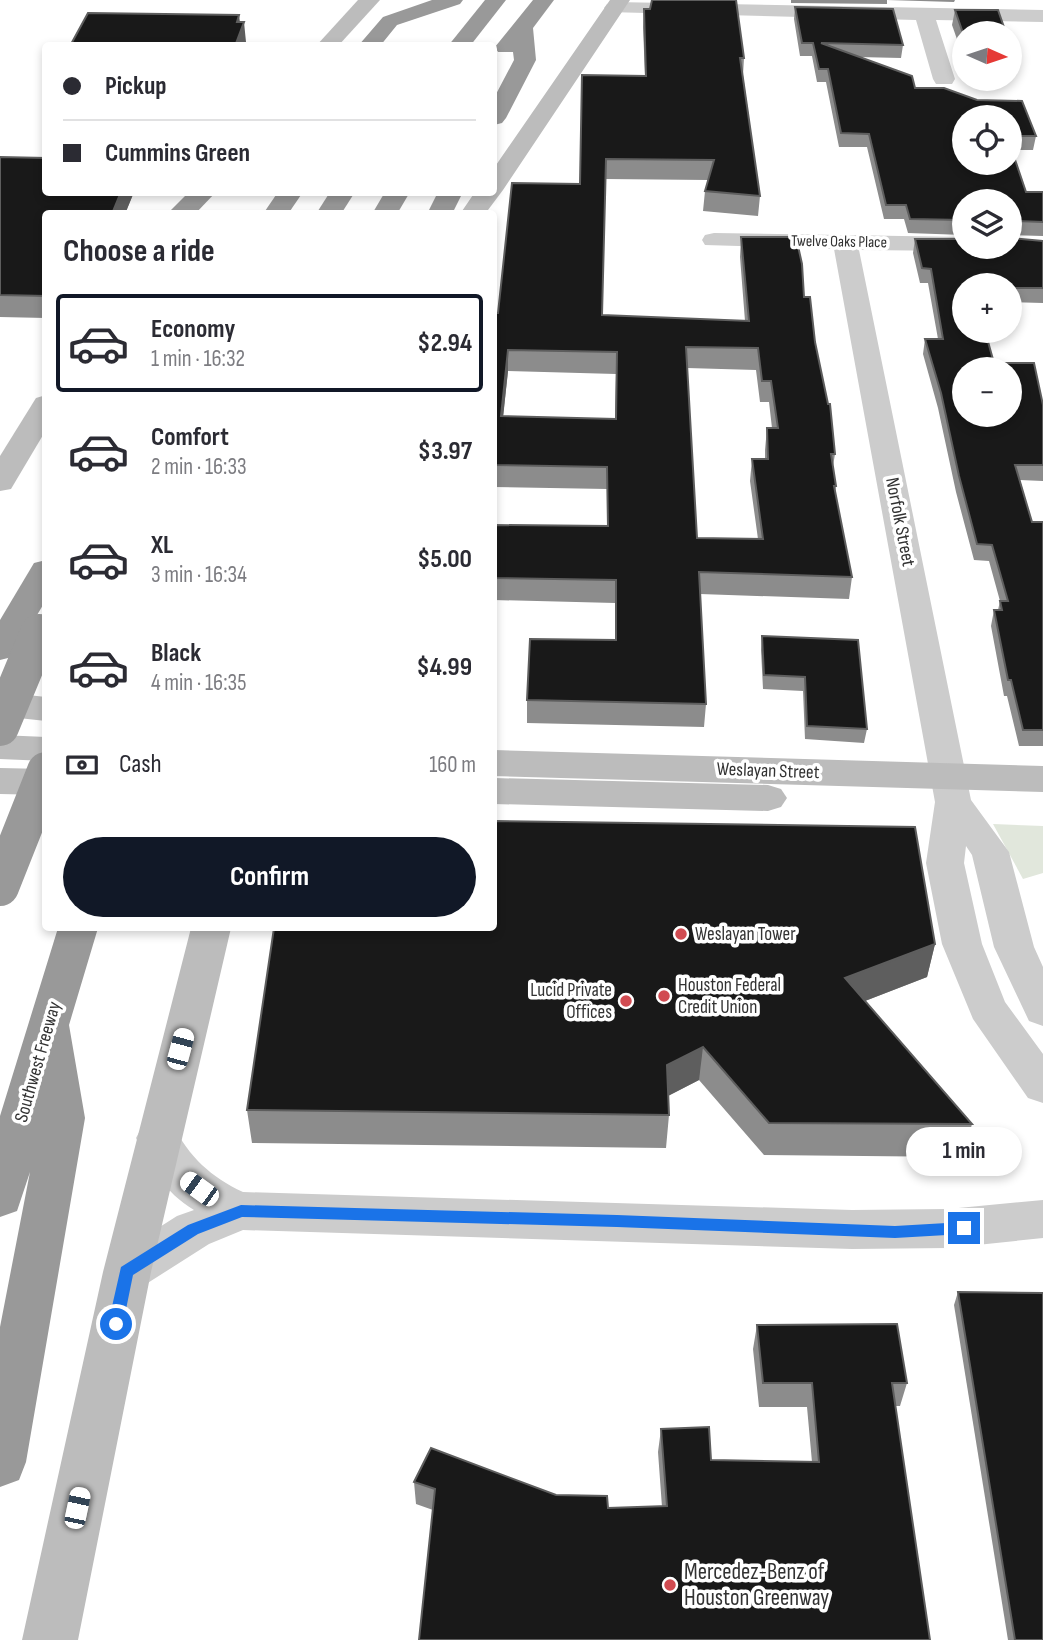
<!DOCTYPE html>
<meta charset="utf-8">
<style>
body{margin:0;font-family:"Sofia Sans Condensed",sans-serif;background:#f2f2f3;color:#2b2b33;height:100vh;display:flex;flex-direction:column;font-size:26px;white-space:nowrap}
*{box-sizing:border-box;margin:0}
p{font-size:23px;color:#7c7c81}
.icon{flex:none;width:38px;height:38px;fill:none;stroke:currentColor;stroke-width:2;stroke-linecap:round;stroke-linejoin:round}
.map{position:relative;flex:1;overflow:hidden}
.side{position:absolute;left:42px;top:210px;width:455px;height:721px;display:flex;flex-direction:column;background:#fff;border-radius:7px;box-shadow:0 4px 10px #0003}
.side>*{flex:none}
.top-card{position:absolute;left:42px;top:42px;width:455px;height:154px;border-radius:7px;box-shadow:0 4px 10px #0003;display:grid;align-content:center;height:154px;padding:0 21px;background:#fff}
.needle{width:46px;rotate:93deg}
.tools{position:absolute;left:952px;top:21px;display:grid;gap:14px}
.tools a{display:grid;place-items:center;width:70px;height:70px;border-radius:50%;background:#fff;box-shadow:0 4px 10px #0003;font-size:35px}
.end{position:absolute;width:32px;height:32px;margin:-16px;border:9px solid #1a73e8;background:#fff;box-shadow:0 0 0 4px #fff}
.from{border-radius:50%}
.bubble{position:absolute;height:49px;border-radius:24px;background:#fff;box-shadow:0 4px 10px #0003;font-size:23px;font-weight:700;line-height:49px;text-align:center}
.car{position:absolute;width:21px;height:42px;margin:-21px -10px;border-radius:9px;box-shadow:0 0 5px 2px #0007;background:linear-gradient(#fff 24%,#345 0 40%,#fff 0 76%,#345 0 86%,#fff 0)}
.top-card b{display:flex;align-items:center;gap:24px;height:66px;font-size:26px}
.top-card b+b{border-top:2px solid #e1e1e2}
.top-card i{width:18px;height:18px;background:#2b2b33}
ul{padding:0;list-style:none}
li{display:flex;align-items:center;gap:21px;height:98px;margin:0 14px 10px;padding:0 7px;border:4px solid transparent;border-radius:7px}
li div{flex:1}
li b{display:block;font-size:26px}
li em{font-style:normal;font-weight:700}
li.selected{border-color:#111827}
li>.icon{width:63px;height:63px;stroke-width:1.5}
h2{padding:0 21px;font-size:32px;line-height:84px}
.pay{display:flex;align-items:center;gap:18px;height:77px;padding:0 21px;font-size:26px}
.pay p{margin-inline-start:auto}
.button{display:flex;gap:14px;margin-top:auto;padding:14px 21px}
.button a{flex:1;height:80px;border-radius:42px;background:#111827;color:#fff;font-size:28px;font-weight:700;line-height:80px;text-align:center}
.map>svg:first-child{display:block}
.green{fill:#e1e7dc}
.lines{fill:none;stroke-linecap:round;stroke-linejoin:round}
.minor{fill:#ccc;fill-rule:evenodd}
.secondary{fill:#bcbcbc;fill-rule:evenodd}
.motorway{fill:#999;fill-rule:evenodd}
.motorway-bridge{stroke:#999;stroke-width:38}
.wall{fill:#8c8c8c;fill-rule:evenodd}
.shaded-wall{fill:#5e5e5e}
.building{fill:#191919;stroke:#5e5e5e;stroke-width:2;fill-rule:evenodd}
.route{fill:#1a73e8}
.poi-dot{fill:#d14b51;stroke:#fff;stroke-width:2.5}
.labels{text-anchor:middle;dominant-baseline:central;stroke-width:7;stroke-linejoin:round;paint-order:stroke}
.far-street-label{font-size:16px;fill:#323232;stroke:#fff}
.street-label{font-size:19px;fill:#323232;stroke:#fff}
.poi-label{font-size:19px;fill:#323232;stroke:#fff;text-anchor:start}
.near-poi-label{font-size:23px;fill:#323232;stroke:#fff;text-anchor:start}
</style>
<div class="map">
<svg width="1043" height="1640" viewBox="0 0 1043 1640">
<rect width="100%" height="100%" fill="#fff"/>
<path class="green" d="M993,824L1043,826V873L1023,879Z"/>
<g class="lines">
<g class="minor">
<path d="M614,2L1043,10V22L936,20L955,79L952,84H936L933,79L916,20L607,12L604,8L607,4Z"/>
<path d="M714,233L964,237V247H974L964,251L859,250L971,800L1009,852L1034,947L1043,967V1026L1029,1021L994,947L972,855L966,846L964,863L982,944L1005,1002L1043,1054V1103L1028,1098L973,1019L942,944L926,863L935,802L834,249L705,245L702,240L705,235Z"/>
<path d="M158,1120L173,1125C189,1157 211,1177 243,1192L852,1210L948,1209L1043,1200V1238L948,1248L852,1249L243,1230L209,1244L143,1286L127,1292L111,1286L104,1272L111,1258L177,1216L194,1210C165,1192 150,1168 136,1138L143,1125Z"/>
</g>
<g class="secondary">
<path d="M358,0H380L338,46H316Z"/>
<path d="M610,0H630L503,190L485,214H460L475,192H494V168Z"/>
<path d="M46,395V430L11,489L0,491V456L36,398Z"/>
<path d="M0,692L46,697V721L0,716Z"/>
<path d="M0,735L46,737V761L0,759Z"/>
<path d="M494,750L1043,766V792L494,776Z"/>
<path d="M0,768L46,769V795L0,794Z"/>
<path d="M494,778L768,785L781,789L787,798L781,807L768,811L494,804Z"/>
<path d="M191,928H231L151,1272L78,1640H22L103,1272Z"/>
</g>
<g class="motorway">
<path d="M432,0H463L460,4L397,25L380,46H358L383,17Z"/>
<path d="M485,0H506L470,46H448Z"/>
<path d="M533,0H554L533,28L536,60L506,118L502,123L494,125V98L514,60L513,52H498L495,47Z"/>
<path d="M189,192H216L195,214H174L171,210Z"/>
<path d="M278,192H303L288,214H263Z"/>
<path d="M330,192H355L341,214H316Z"/>
<path d="M385,192H410L397,214H372Z"/>
<path d="M438,192H463L452,214H427Z"/>
<path d="M46,560V600L12,657L0,660V620L34,563Z"/>
<path d="M58,928H98L69,1025L85,1118L26,1462L19,1480L0,1487V1327L30,1172L17,1211L0,1217V1116Z"/>
</g>
<g class="motorway-bridge">
<path d="M0,727L39,633"/>
<path d="M0,887L46,771"/>
</g>
</g>
<g class="wall">
<path d="M791,0H955L954,2L887,0V4L791,3Z"/>
<path d="M795,7L893,9L903,45L901,58L858,57L912,76L915,88H944L977,100L1022,101L1036,136L1033,150H1011L1026,192H1043V236L1010,235V236V201H964V235L908,233L904,219H884L867,147H839L826,82H817L812,56H800L794,19ZM964,117H1010V163H964Z"/>
<path d="M644,9L744,58L743,75L760,196L758,216L703,211L705,191L708,180L605,179L602,315L745,321L740,257L741,237L804,297L815,342L835,454L833,466L836,486L835,492L852,577L849,599L700,594L706,704L704,727L527,723V700L615,640V603L494,600V525L607,526V489L494,487V313H498L580,184L645,76L643,27ZM687,368L756,370L760,402H769L772,428H767L765,450V459H752L750,481L758,539L697,538ZM508,371L616,374L615,419L503,416Z"/>
<path d="M955,10L964,33V59L952,25Z"/>
<path d="M0,157L46,192H134L125,214H46V318L0,317Z"/>
<path d="M915,239L1043,241V303L1010,302V285H964L994,363L1043,405V481L1020,480L1032,522H1043V746H1019L1007,696H1004L991,626L994,610H998L1000,601L989,561L974,560L956,492L938,408L923,354L925,339H938L928,283H920L913,253Z"/>
<path d="M762,636L867,729L864,743L805,739L803,691L763,689L761,650Z"/>
<path d="M935,944L927,977L865,1001L972,1124L963,1157L764,1155L699,1080L668,1096L669,1115L666,1148L252,1143L247,1110Z"/>
<path d="M958,1292L1043,1640H1008L954,1305Z"/>
<path d="M757,1325L907,1383L900,1406H895L930,1640L433,1510L416,1504L414,1482L556,1495L608,1508L662,1507L658,1452L661,1429L711,1460L812,1462L807,1407H759L753,1349Z"/>
</g>
<g class="shaded-wall">
<path d="M239,15L241,30L244,22L246,42L245,46H235L237,22Z"/>
<path d="M121,192H134L125,214H112Z"/>
<path d="M508,350V371L501,437V416Z"/>
<path d="M935,944L927,977L839,1011L845,978Z"/>
<path d="M703,1047L699,1080L664,1098L667,1065Z"/>
</g>
<g class="building">
<path d="M652,0H736L744,58H740L760,196L705,191L714,160L606,159L602,315L749,321L741,237H796L802,264L804,297H810L815,342L828,404H830L835,454H831L836,486H834L852,577L699,572L706,704L527,700L530,639L616,640V580L494,578V525L608,526L607,467L494,465V313H498L512,183L580,184L582,75L646,76L644,9H650ZM686,347L758,348L762,381H771L778,428H767L768,459H752L763,539L697,538ZM508,350L617,352L616,419L501,416Z"/>
<path d="M795,7L893,9L903,45L821,43L912,76L915,88H944L977,100L1022,101L1036,136H1010V117H964V163H1010V145L1026,192H1043V222L1013,221L1010,230V201H964V220L910,219L906,205H886L869,134L841,133L828,69H819L813,43H802Z"/>
<path d="M955,10H998L1006,33H964V36Z"/>
<path d="M88,13L239,15L237,22H244L235,46H70Z"/>
<path d="M0,157L46,158V192H121L112,214H46V296L0,295Z"/>
<path d="M1010,238L1043,241V288H1010V285H964V331H985L994,363H1034L1043,405V465H1015L1032,522H1043V730H1023L1011,680H1008L994,610H1002L1000,601H1008L992,545L977,544L959,476L941,393L925,339H943L931,269L922,268L915,239H964V247H1010ZM964,369H1010V415H964Z"/>
<path d="M762,636L858,640L867,729L807,726L805,677L764,675Z"/>
<path d="M494,821L915,827L935,944L845,978L972,1124L769,1123L703,1047L667,1065L669,1115L247,1110L274,928H494Z"/>
<path d="M958,1292L1043,1293V1640H1015Z"/>
<path d="M897,1324L907,1383H892L930,1640H419L435,1489L414,1482L431,1448L556,1495L607,1496L608,1508L667,1506L661,1429L709,1427L711,1460L819,1462L812,1383H763L757,1325Z"/>
</g>
<path class="route" d="M241,1205L617,1215L895,1226L964,1222L971,1228L964,1234L895,1238L617,1227L242,1217L198,1234L133,1275L123,1324L116,1331L111,1329L108,1324L121,1267L188,1225Z"/>
<g class="poi-dot">
<circle cx="681" cy="934" r="7"/>
<circle cx="664" cy="996" r="7"/>
<circle cx="626" cy="1001" r="7"/>
<circle cx="670" cy="1585" r="7"/>
</g>
<g class="labels">
<g class="far-street-label">
<text transform="translate(839 242) rotate(1)">Twelve Oaks Place</text>
</g>
<g class="street-label">
<text transform="translate(900 522) rotate(79)">Norfolk Street</text>
<text transform="translate(768 771) rotate(2)">Weslayan Street</text>
<text transform="translate(38 1062) rotate(-74)">Southwest Freeway</text>
</g>
<g class="poi-label">
<text x="695" y="934">Weslayan Tower</text>
<text x="678" y="985">Houston Federal<tspan x="678" dy="22">Credit Union</tspan></text>
<text x="612" y="990" text-anchor="end">Lucid Private<tspan x="612" dy="22">Offices</tspan></text>
</g>
<g class="near-poi-label">
<text x="684" y="1572">Mercedez-Benz of<tspan x="684" dy="26">Houston Greenway</tspan></text>
</g>
</g>
</svg>
<div class="tools">
<a><svg class="needle" viewBox="-14 -14 28 28"><path d="M0-13l5 13h-10z" fill="#e53935"/><path d="M0 13l5-13h-10z" fill="#7c7c81"/></svg></a>
<a><svg class="icon" aria-label="locate" viewBox="0 0 24 24"><circle cx="12" cy="12" r="6"/><path d="M12 2v4M12 18v4M2 12h4M18 12h4"/></svg></a>
<a><svg class="icon" aria-label="layers" viewBox="0 0 24 24"><path d="M12 4l9 5-9 5-9-5zM3 14l9 5 9-5"/></svg></a>
<a>+</a>
<a>−</a>
</div>
<i class="end from" style="left:116px;top:1324px"></i>
<i class="end" style="left:964px;top:1228px"></i>
<div class="bubble" style="left:906px;top:1127px;width:116px">1 min</div>
<i class="car" style="left:180px;top:1049px;rotate:15deg"></i>
<i class="car" style="left:199px;top:1189px;rotate:306deg"></i>
<i class="car" style="left:77px;top:1508px;rotate:12deg"></i>
<div class="top-card">
<b><i class="from"></i>Pickup</b>
<b><i></i>Cummins Green</b>
</div>
<section class="side">
<h2>Choose a ride</h2>
<ul>
<li class="selected"><svg class="icon" aria-label="car" viewBox="0 0 24 24"><path d="M5 17H2v-5l4-1 3-4h7l3 4 3 1v5h-3M9 17h6M6 11h13"/><circle cx="7" cy="17" r="2"/><circle cx="17" cy="17" r="2"/></svg><div><b>Economy</b><p>1 min · 16:32</p></div><em>$2.94</em></li>
<li><svg class="icon" aria-label="car" viewBox="0 0 24 24"><path d="M5 17H2v-5l4-1 3-4h7l3 4 3 1v5h-3M9 17h6M6 11h13"/><circle cx="7" cy="17" r="2"/><circle cx="17" cy="17" r="2"/></svg><div><b>Comfort</b><p>2 min · 16:33</p></div><em>$3.97</em></li>
<li><svg class="icon" aria-label="car" viewBox="0 0 24 24"><path d="M5 17H2v-5l4-1 3-4h7l3 4 3 1v5h-3M9 17h6M6 11h13"/><circle cx="7" cy="17" r="2"/><circle cx="17" cy="17" r="2"/></svg><div><b>XL</b><p>3 min · 16:34</p></div><em>$5.00</em></li>
<li><svg class="icon" aria-label="car" viewBox="0 0 24 24"><path d="M5 17H2v-5l4-1 3-4h7l3 4 3 1v5h-3M9 17h6M6 11h13"/><circle cx="7" cy="17" r="2"/><circle cx="17" cy="17" r="2"/></svg><div><b>Black</b><p>4 min · 16:35</p></div><em>$4.99</em></li>
</ul>
<div class="pay"><svg class="icon" aria-label="cash" viewBox="0 0 24 24"><path d="M3 7h18v10H3z"/><circle cx="12" cy="12" r="2"/></svg>Cash<p>160 m</p></div>
<div class="button"><a>Confirm</a></div>
</section>
</div>
